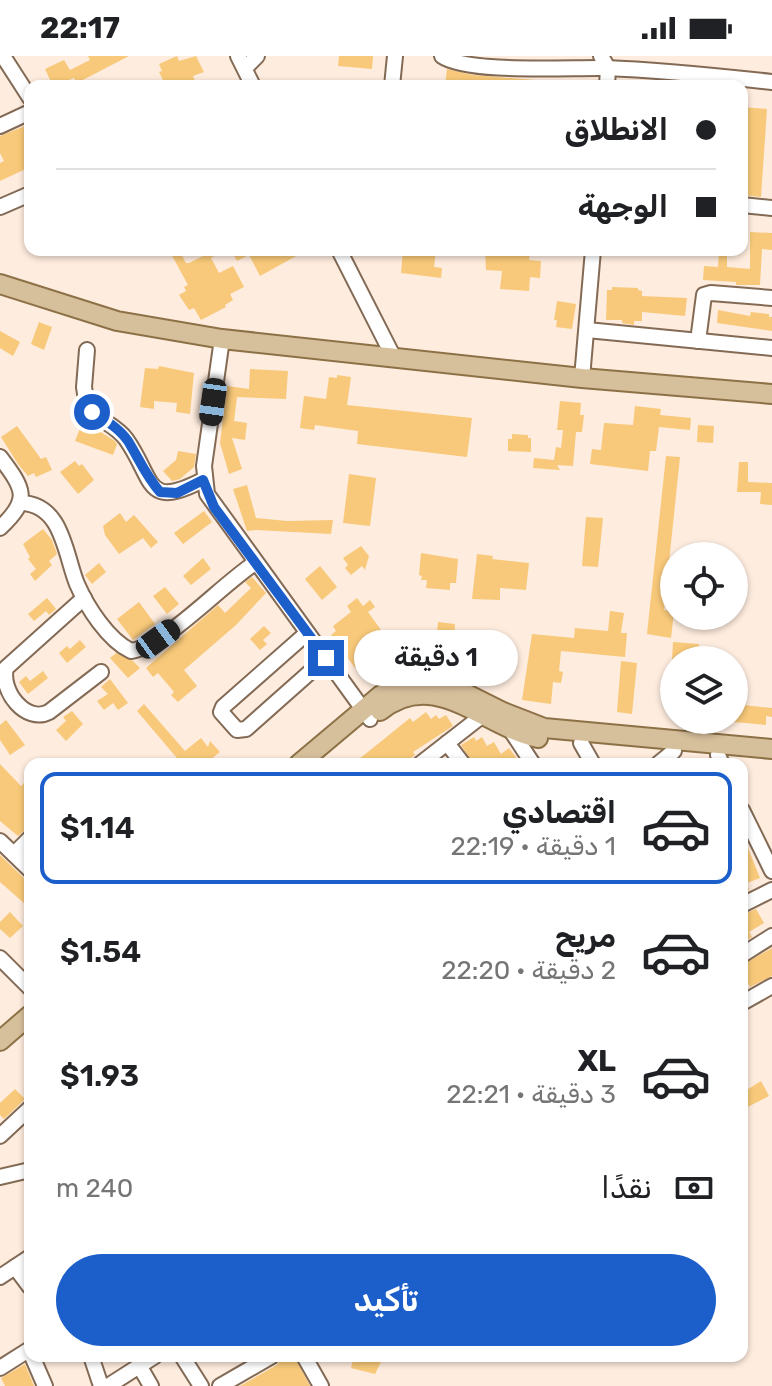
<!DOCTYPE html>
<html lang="ar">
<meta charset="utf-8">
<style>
body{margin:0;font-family:Rubik,"Noto Naskh Arabic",sans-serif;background:#f2f2f2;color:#202124;direction:rtl;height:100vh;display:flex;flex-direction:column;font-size:30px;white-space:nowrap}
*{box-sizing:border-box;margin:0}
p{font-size:26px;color:#757577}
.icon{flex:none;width:44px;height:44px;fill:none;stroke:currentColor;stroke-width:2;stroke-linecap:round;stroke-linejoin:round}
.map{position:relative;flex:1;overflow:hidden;direction:ltr}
.sheet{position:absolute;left:24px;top:702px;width:724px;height:604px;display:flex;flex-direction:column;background:#fff;border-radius:16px;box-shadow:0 2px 6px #0004;direction:rtl}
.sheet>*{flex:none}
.hud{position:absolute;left:24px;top:24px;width:724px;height:176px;border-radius:16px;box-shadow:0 2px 6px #0004;direction:rtl;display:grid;align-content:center;height:176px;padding:0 32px;background:#fff}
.controls{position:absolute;left:660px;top:486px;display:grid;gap:16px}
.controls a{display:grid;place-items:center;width:88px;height:88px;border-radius:50%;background:#fff;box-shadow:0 2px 6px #0004;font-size:40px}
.end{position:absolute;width:36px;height:36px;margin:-18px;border:10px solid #1d5fca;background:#fff;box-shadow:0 0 0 4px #fff}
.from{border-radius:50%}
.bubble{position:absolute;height:56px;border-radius:28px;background:#fff;box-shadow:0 2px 6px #0004;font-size:26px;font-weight:600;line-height:56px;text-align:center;direction:rtl}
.car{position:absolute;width:24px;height:48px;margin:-24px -12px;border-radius:10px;box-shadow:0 0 6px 2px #0007;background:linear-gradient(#222 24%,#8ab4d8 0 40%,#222 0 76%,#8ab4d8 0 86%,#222 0)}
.hud b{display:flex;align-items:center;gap:28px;height:76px;font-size:30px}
.hud b+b{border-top:2px solid #e0e0e0}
.hud i{width:20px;height:20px;background:#202124}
ul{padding:14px 0 0;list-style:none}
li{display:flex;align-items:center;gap:24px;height:112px;margin:0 16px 12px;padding:0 16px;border:4px solid transparent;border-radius:16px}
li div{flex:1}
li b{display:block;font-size:30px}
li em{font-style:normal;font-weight:600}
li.selected{border-color:#1d5fca}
li>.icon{width:72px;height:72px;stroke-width:1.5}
.pay{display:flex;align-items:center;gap:20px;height:88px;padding:0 32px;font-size:30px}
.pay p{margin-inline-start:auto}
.action{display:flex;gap:16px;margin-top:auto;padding:16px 32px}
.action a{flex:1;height:92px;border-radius:48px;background:#1d5fca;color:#fff;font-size:32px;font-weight:600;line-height:92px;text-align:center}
.status{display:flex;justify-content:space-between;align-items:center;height:56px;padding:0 40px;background:#fff;direction:ltr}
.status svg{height:22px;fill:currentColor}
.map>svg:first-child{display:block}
.building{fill:#f8c97a}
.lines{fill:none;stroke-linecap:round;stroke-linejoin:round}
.minor-casing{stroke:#836a55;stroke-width:18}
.major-casing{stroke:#8d7146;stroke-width:22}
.minor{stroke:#fff;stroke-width:14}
.major{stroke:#d6bf9b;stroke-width:18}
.route{stroke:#1d5fca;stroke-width:10}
</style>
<div class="status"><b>22:17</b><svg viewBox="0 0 49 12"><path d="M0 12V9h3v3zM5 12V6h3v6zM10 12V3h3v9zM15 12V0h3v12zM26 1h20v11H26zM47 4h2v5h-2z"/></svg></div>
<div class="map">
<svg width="772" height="1330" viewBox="0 0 772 1330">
<rect width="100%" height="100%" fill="#feecde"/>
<g class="building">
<path d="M88,0H129L77,27L74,22L53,30L45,13L64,4L70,14L90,4Z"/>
<path d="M177,0L179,5L196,0L204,16L193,20L195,25L186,30L184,26L166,30L159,16L162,15L159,8Z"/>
<path d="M339,0H373L372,13L338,10Z"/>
<path d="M447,13L473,19L536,24V30L462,28V30H445Z"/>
<path d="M742,51L767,53L761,141L742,139L745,111H742Z"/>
<path d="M25,70L30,78V111L0,125V107L4,105L0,97V80Z"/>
<path d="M750,176L772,177V194L762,193L760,229H736V226L703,224L704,210L718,211L719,196L727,197V211L750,213Z"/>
<path d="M169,194H179L186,207H189L203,200L200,194H225L211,202L219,217L233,210L244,231L230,238L233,244L225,249L226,251L201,264L194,252L189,254L179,239L186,235L184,231L188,229Z"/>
<path d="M231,194H307L260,220L249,199L237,205Z"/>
<path d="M403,194H436L434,211L442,212L441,222L401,217Z"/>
<path d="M485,194L530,196L529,204L541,205L540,222L530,221L529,235L500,233L502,215L486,214Z"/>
<path d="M612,231L638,232V234L642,235V240L687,242L685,260L642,256V265H634V269L622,267V264H606L607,234H612Z"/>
<path d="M557,245L576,248L572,273L556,271L557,264H554Z"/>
<path d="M718,254L750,260L751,256L769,258V261H772V275L717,267Z"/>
<path d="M39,266L52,271L44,294L31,288Z"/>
<path d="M0,275L20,286L13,300L0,292Z"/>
<path d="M159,310L194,317L190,358L176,356L177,347L154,345V353L140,351L145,312L158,313Z"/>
<path d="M250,313L288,315L286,343L237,341L234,365L247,367L245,384L232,382L242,413L229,418L220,387L227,330L249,333Z"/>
<path d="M337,319L351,321L347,349L472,362L467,401L357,388L358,375L315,369L314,374L300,372L304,340L326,343L329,321L337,322Z"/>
<path d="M560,345L581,347L580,359H584L582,376H576L573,410L557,409L560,414L533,412L534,402L554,404L556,391L561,392L563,374H557Z"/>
<path d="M635,350L661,353L660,359L691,362L690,374L659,371L656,395H650L648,415L590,408L592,393L601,394L604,367L633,369Z"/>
<path d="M83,365L115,385L117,388L113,399L75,385Z"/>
<path d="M698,369L714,370L713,387L697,386Z"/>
<path d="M17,370L41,403L46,401L52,414L36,421L34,417L28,420L18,408L1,381Z"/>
<path d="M512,378L528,379V382H531V396L508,395V383H512Z"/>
<path d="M178,395L196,398L194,411L180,423L172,425L163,415L176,404Z"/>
<path d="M666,400L680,401L664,554L674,555L671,582L647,578Z"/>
<path d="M75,405L79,410L82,408L94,424L78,438L60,416Z"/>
<path d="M739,406H748V426L772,427V449L760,448L761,436H737Z"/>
<path d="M349,418L376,422L370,470L343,467Z"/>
<path d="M247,429L256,462L287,465L333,464L331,478L256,474L247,475L233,433Z"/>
<path d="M204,455L212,466L183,488L174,477Z"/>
<path d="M120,457L126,466L134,459L158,486L151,492L143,482L119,498L105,479L103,470Z"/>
<path d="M586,461L603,462L598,511L582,510Z"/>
<path d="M43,473L52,484L57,498L49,505L52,509L35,525L30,518L36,513L28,503L30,501L23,488Z"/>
<path d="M361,490L369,500L365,514L362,510L351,519L345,512L348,509L343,502Z"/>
<path d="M421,497L458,503L456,527H450V534L426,532L427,524H421L422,520L419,519Z"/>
<path d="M477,498L493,500L492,503L529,507L526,534L500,532V544L472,543Z"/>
<path d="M203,502L211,513L191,529L183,520Z"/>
<path d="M99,507L106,516L92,528L85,519Z"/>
<path d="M320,510L337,531L322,544L305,523Z"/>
<path d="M252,521L266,537L236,569L184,614L197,630L178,646L171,639L174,636L158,617L153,621L146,612L218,549L225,557L251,532L245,526Z"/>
<path d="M165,531L179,548L167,558L153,540Z"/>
<path d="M47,542L56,553L49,559L46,555L34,565L28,558Z"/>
<path d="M357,542L363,550L370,544L375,551L368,556L394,592L365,612L361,607L355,612L331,579L336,575L333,570L351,556L347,550Z"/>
<path d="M139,546L155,568L133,584L117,563Z"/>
<path d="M610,555L624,557L621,577H627L625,601L561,595L559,615L563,616L561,627L553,626L551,648L522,644L532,578L574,582L575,572L608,575Z"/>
<path d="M438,566L455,568L454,583L461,584L460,594H453L450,617L433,614Z"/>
<path d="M264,570L271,577L263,584L267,588L260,594L250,583Z"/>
<path d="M80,584L86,591L67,607L59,597L67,590L70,593Z"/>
<path d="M673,586L699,588L697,604H672Z"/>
<path d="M116,597L133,605L140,612L128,622L110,602Z"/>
<path d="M621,605L637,607L632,658L617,656Z"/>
<path d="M43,615L48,622L28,638L19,626L26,620L30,625Z"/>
<path d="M110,623L128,647L118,654L113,647L104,654L97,645L108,638L101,631Z"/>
<path d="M144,648L185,695L201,682L208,691L210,685L220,696L205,708H182L137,655Z"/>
<path d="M734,648L772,652V661L766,660V669L734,666Z"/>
<path d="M72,655L83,668L66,685L56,674L66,665L63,661Z"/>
<path d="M426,656L431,663L436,659L439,663L446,659L453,670L413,696L415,699L403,708H353L410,662L413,666Z"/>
<path d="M6,664L25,689L10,699L0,684V669Z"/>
<path d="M474,681L476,685L482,681L487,690L494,686L501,698L509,692L521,708H473L461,689Z"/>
<path d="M0,708L21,730L30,721V770L18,780L0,765Z"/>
<path d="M742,777L760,822L747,827L749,834L742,838Z"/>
<path d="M0,799L30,828V843L25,848L0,826Z"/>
<path d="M756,853L764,867L749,876L752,881L742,887V859Z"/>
<path d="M10,856L23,870L10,882L0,873V866Z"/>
<path d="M772,892V920L750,931L745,922L742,924V909Z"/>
<path d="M761,1025L769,1040L742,1054V1037Z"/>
<path d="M15,1033L25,1043L4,1063L0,1059V1047Z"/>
<path d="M294,1300L310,1330H240L277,1309L282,1303L283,1305Z"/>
<path d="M354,1300H378L382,1304L375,1318L351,1312Z"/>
<path d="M25,1308L34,1330H5L1,1322Z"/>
</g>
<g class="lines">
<g class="minor-casing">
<g id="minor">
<path d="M3,0L30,42"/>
<path d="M238,0L253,30"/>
<path d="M442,0C468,18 571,11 606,12C662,14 717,20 772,26"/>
<path d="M601,0L608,12L607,30"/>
<path d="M245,12L257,0"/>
<path d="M392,30L395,0"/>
<path d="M0,70L30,56"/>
<path d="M742,149L772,152"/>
<path d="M0,151L30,138"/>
<path d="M339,194L394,302"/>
<path d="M587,274L772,292"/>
<path d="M222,283L204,410L207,438L370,663"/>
<path d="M698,285L704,239L711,237L772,242"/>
<path d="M87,294L84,331L87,351C98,364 116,369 126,383C155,424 144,454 203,424"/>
<path d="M582,322L593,194"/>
<path d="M0,401C24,433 31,443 0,472"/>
<path d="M21,447C63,448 65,499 77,528C87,551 108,584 131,595C166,590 222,528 255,507"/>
<path d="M84,542L6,612C0,635 26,668 49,656L101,616"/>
<path d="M307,577L223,651L221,656L237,674L246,673L326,602"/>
<path d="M510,673L533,708"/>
<path d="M447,687L463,708"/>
<path d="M581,687L593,708"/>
<path d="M718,699L722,708"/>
<path d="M420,708L483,659"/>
<path d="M658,708L674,695"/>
<path d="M742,754L772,815"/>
<path d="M0,785L30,814"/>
<path d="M14,798L30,782"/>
<path d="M742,849L772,834"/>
<path d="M742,899L772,880"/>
<path d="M0,902L30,932"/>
<path d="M742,947L772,930"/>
<path d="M0,1080L30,1052"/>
<path d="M0,1121L30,1114"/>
<path d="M15,1211L30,1231"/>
<path d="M0,1221L30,1201"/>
<path d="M32,1300L45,1330"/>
<path d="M91,1300L101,1330"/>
<path d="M182,1300L201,1330"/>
<path d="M304,1300L321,1330"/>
<path d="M140,1311L151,1330"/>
<path d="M0,1312L30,1293"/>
<path d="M108,1330L155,1300"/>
<path d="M220,1330L272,1300"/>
</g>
</g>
<g class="major-casing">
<g id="major">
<path d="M0,228L117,265L222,283L582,322L772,338"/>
<path d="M380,655C435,610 484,671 538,682"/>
<path d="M299,708L381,639L397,630L421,624L449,629L503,656L544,672L772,693"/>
<path d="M0,985L30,959"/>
</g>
</g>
<use href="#minor" class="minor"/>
<use href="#major" class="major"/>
</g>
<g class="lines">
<path class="route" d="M92,356C105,364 119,372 128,385C139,403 146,420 160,436L177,437L203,424L214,451L326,602"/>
</g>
</svg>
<div class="controls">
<a><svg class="icon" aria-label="locate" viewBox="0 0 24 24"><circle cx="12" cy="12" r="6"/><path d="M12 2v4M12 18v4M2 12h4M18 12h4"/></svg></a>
<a><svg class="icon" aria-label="layers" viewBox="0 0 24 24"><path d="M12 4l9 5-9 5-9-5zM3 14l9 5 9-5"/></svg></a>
</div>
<i class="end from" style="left:92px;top:356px"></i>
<i class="end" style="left:326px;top:602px"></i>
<div class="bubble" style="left:354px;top:574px;width:164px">1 دقيقة</div>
<i class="car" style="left:213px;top:346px;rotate:188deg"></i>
<i class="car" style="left:158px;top:583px;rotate:54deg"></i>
<div class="hud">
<b><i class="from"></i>الانطلاق</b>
<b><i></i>الوجهة</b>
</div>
<section class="sheet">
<ul>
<li class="selected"><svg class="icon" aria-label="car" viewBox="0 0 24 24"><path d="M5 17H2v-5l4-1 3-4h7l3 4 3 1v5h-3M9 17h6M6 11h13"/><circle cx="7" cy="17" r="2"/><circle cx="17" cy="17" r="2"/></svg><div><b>اقتصادي</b><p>1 دقيقة · 22:19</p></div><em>$1.14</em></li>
<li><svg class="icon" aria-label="car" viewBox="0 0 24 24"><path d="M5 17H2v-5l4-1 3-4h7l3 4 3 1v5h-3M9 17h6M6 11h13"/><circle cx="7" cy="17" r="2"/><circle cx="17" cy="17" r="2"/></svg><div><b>مريح</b><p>2 دقيقة · 22:20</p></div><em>$1.54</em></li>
<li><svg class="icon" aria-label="car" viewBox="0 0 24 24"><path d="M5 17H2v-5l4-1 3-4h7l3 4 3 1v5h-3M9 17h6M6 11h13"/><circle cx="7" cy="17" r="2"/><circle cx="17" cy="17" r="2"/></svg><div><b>XL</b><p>3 دقيقة · 22:21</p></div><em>$1.93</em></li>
</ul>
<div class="pay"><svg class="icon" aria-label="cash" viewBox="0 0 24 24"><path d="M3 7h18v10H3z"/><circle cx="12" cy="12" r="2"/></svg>نقدًا<p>240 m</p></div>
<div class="action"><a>تأكيد</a></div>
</section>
</div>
